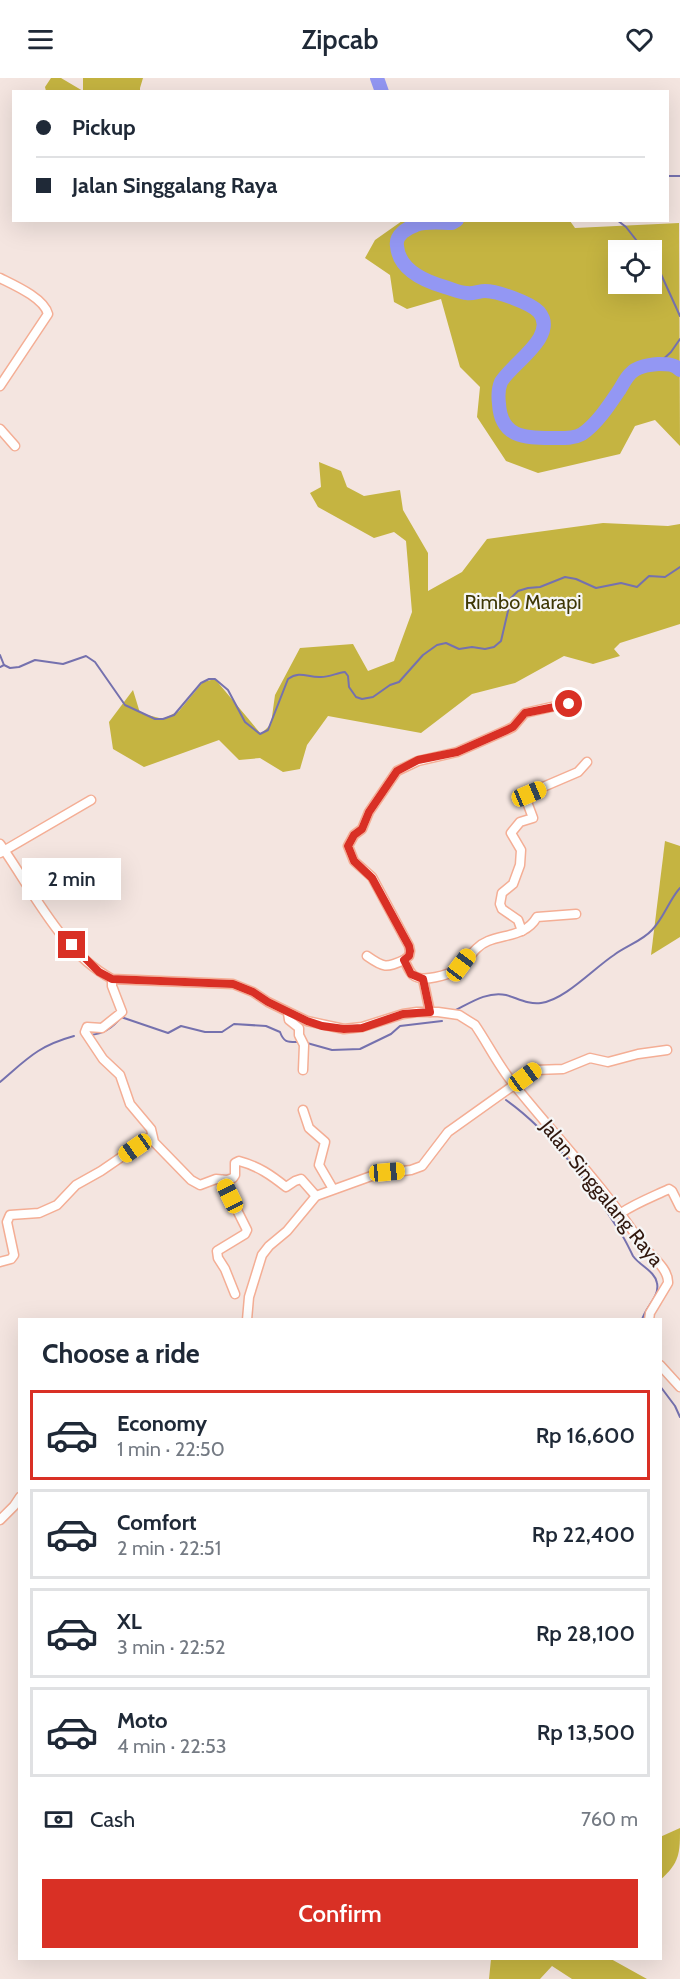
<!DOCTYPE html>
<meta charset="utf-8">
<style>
body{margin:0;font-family:Cabin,sans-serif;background:#f6f6f7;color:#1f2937;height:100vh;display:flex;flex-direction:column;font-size:22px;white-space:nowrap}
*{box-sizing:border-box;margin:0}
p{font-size:20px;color:#747a83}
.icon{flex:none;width:33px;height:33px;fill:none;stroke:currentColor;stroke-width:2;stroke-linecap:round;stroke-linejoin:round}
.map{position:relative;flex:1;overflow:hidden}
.side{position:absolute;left:18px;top:1240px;width:644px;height:642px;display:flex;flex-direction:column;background:#fff;border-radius:0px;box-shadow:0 6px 24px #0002}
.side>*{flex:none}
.hud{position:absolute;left:12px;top:12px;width:657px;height:132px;border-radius:0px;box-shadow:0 6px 24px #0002;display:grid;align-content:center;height:132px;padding:0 24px;background:#fff}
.controls{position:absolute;left:608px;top:162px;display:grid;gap:12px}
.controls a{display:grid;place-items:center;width:54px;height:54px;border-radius:0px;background:#fff;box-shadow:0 6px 24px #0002;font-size:30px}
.end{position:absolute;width:27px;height:27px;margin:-14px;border:8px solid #d93025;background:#fff;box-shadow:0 0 0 3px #fff}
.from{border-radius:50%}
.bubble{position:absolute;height:42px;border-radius:0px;background:#fff;box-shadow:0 6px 24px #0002;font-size:20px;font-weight:600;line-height:42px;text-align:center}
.car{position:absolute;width:18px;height:36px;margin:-18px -9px;border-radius:8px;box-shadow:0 0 4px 2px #0007;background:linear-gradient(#f5c518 24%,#345 0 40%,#f5c518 0 76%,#345 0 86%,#f5c518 0)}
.hud b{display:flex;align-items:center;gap:21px;height:57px;font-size:22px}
.hud b+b{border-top:2px solid #e0e1e3}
.hud i{width:15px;height:15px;background:#1f2937}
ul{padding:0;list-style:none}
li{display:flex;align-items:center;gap:18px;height:90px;margin:0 12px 9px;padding:0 12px;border:3px solid #e0e1e3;border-radius:0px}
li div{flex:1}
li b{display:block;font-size:22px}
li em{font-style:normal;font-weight:600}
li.selected{border-color:#d93025}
li>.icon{width:54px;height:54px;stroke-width:1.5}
h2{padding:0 24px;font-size:27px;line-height:72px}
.pay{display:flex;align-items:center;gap:15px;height:66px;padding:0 24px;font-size:22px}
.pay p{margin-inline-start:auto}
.action{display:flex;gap:12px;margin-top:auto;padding:12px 24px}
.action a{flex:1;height:69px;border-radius:0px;background:#d93025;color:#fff;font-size:24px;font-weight:600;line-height:69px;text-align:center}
header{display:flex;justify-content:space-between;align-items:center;height:78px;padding:0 24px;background:#fff;font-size:27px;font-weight:600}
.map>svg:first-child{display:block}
.forest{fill:#c5b441;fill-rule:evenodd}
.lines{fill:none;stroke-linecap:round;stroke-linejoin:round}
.stream{stroke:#7571ae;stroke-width:2}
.river{stroke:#9397f3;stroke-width:14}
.minor-casing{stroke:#f4ae95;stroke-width:11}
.minor{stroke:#fff;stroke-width:8}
.route{stroke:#d93025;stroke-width:8}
.labels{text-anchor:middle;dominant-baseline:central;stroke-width:4.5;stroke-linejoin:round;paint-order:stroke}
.park-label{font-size:20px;fill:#3e3705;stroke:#f6f6f6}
.street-label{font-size:20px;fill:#30170d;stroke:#f6f6f6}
</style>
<header><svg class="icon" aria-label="menu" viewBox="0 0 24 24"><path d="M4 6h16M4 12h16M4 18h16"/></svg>Zipcab<svg class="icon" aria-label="heart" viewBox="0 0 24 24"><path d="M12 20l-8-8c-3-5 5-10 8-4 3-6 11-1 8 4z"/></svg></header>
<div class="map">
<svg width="680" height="1901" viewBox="0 0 680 1901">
<rect width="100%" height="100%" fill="#f4e5e0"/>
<g class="forest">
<path d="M51,0H61L83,13V0H143L140,10V13H46L45,9Z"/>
<path d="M570,143L575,150L679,145L680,368L655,342L635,348L620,376L538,395L506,383L477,339L480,309L460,289L441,221L407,231L394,224L390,197L365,180L375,162L402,143ZM618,172H651V206H618Z"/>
<path d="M319,384L341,393L347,409L364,418L400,412L403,432L428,475V513L462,494L487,461L603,445L668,448L680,446V546L620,565L614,571L620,578L593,586L564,578L515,605L472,616L421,655L328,638L307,667L300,691L283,694L260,680L239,682L219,662L144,689L113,671L109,644L133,612L140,635L163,641L179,633L203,604L215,601L261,656L271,646L275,617L300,570L353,566L368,593L394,583L412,534L406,463L394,454L374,460L318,429L310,415L321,409Z"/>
<path d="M665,763L680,768V859L651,877Z"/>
<path d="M680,1750C680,1774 680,1785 660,1802V1759Z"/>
<path d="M491,1881H611L647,1901H572L552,1888L540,1901H489Z"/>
</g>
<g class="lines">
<g class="stream">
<path d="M668,98H680"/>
<path d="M617,142L626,149L644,172"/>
<path d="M651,180L660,194L680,238"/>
<path d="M657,287L671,274L680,261"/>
<path d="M0,577L4,587"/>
<path d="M0,589L4,587L10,590L19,589L35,582L63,586L86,578L95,584L125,627L155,641H163L174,637L201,605L209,601H215L228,612L245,644L260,656L268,652L288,601C300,592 308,600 321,599C329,599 337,595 345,594L348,598L349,609L356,619L362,621L373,619L390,607L399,604L423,577L437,567L446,565L459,571L472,569L485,571L494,569L501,563L511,520L518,513L528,510L540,509L565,499L576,501L596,510L621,505L637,509L649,498L665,499L680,489"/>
<path d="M454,933C470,925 487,913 506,917C517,920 529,927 541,925C565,922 594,890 614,877C626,868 642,863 652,852C664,840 669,822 680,810"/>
<path d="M90,957C104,956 113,950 121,939L168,955L181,948L205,954H222L234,946L266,948L280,954C284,965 288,964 299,964"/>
<path d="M307,965L332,972L360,971L391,956L400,948L442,943"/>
<path d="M0,1004C28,980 38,968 74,958"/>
<path d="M506,1022C550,1053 592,1109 620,1154C625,1161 629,1170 633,1178C640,1188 655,1193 657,1205C660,1219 645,1229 642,1242"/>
<path d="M660,1308L675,1328L680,1339"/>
</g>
<g class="river">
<path d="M377,0L382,14"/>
<path d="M457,142L452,145C441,145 427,143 416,147C407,150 395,157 397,168C399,192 424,203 445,209C452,211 460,215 467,215C473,216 479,213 485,213C497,213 531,225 539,234C559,258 511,286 501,304C498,311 498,318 499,326C501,359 524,360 551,360C561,360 573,361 582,356C597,346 610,326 620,311C623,306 626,300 630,296C637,288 649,287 659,286C668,286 674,286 680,292"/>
</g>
<g class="minor-casing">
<g id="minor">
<path d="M0,200C14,207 44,220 48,236L0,308"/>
<path d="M0,351L15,368"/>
<path d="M0,766C32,811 61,874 112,901L233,906L253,914L268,924L307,943L344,951L362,949L403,936L417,934H438L459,937L475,947C488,966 498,987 512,1004C555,1058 603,1107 641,1165C649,1177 669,1190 668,1205L650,1235L649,1242"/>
<path d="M0,775L91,722"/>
<path d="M522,853L518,842L502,831L500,826L502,815L513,806L520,787L521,772L511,755L520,744L533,740L527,724L529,715L578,694L587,684"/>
<path d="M367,878C384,890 386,890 404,882C407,887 409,894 413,897C422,905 448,897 458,891C468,884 473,869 488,863C506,856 526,858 537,839L576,836"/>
<path d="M404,882L409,878L410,873L409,868L372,799L354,783L348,768L354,757L362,751L369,734L397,693L418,683L457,674L507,652L513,649L525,635L569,625"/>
<path d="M112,901V908L122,934L102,950L87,949L85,954L103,981L120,997L130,1026L151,1051L154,1064L191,1102L200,1107L216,1101L227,1102L233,1100L235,1097V1085L239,1083C258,1088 271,1097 286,1109L295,1103L301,1101L316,1118"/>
<path d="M423,901L430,934"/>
<path d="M288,935L289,942L299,950V957L304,967L303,992"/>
<path d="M303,1032L309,1050L325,1064L319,1087L333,1111"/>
<path d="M222,1102L247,1152L245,1156L217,1173L218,1180L225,1191L235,1216"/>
<path d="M621,1135C636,1125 652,1119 669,1111L672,1113L680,1129"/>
<path d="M0,1184L11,1181L14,1177L7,1144L10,1137L39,1135L57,1127L76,1107L101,1093L152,1058"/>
<path d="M247,1242L249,1219L262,1177L269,1168L287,1153L316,1118L377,1096L411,1092L422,1088L448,1054L535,992L563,991L590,980L608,984L638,976L667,972"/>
<path d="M660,1287L680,1309"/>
<path d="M0,1442L14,1428L20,1419"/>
</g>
</g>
<use href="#minor" class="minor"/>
</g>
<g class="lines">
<path class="route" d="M72,867L99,894L112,901L233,906L253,914L268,924L307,943L322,948L344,951L362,950L403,936L430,934L423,901L411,896L404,882L409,878L410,873L409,868L372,800L354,783L348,768L354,757L362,751L369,734L397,693L418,682L457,674L507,652L513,649L525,635L569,626"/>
</g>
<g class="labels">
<g class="park-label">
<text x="523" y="524">Rimbo Marapi</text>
</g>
<g class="street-label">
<text transform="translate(602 1115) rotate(51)">Jalan Singgalang Raya</text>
</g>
</g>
</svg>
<div class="controls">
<a><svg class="icon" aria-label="locate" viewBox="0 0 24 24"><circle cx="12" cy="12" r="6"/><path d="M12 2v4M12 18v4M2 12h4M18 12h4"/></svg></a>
</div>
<i class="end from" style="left:569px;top:626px"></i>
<i class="end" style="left:72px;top:867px"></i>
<div class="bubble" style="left:22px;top:780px;width:99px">2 min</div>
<i class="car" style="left:529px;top:716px;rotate:67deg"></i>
<i class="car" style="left:461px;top:887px;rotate:37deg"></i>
<i class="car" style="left:525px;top:999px;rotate:54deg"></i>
<i class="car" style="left:135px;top:1070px;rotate:235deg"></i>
<i class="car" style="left:387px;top:1094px;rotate:85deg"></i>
<i class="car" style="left:230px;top:1118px;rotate:334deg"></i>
<div class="hud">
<b><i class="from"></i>Pickup</b>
<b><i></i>Jalan Singgalang Raya</b>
</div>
<section class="side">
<h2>Choose a ride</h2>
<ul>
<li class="selected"><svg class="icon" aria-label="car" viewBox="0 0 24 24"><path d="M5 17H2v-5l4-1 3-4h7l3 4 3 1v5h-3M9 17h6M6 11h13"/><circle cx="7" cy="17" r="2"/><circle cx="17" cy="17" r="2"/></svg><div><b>Economy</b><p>1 min · 22:50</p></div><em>Rp 16,600</em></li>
<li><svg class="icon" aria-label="car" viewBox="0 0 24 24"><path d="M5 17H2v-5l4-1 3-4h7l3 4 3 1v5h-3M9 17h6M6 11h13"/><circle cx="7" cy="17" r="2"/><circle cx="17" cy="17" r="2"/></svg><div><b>Comfort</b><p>2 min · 22:51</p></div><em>Rp 22,400</em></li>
<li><svg class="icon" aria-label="car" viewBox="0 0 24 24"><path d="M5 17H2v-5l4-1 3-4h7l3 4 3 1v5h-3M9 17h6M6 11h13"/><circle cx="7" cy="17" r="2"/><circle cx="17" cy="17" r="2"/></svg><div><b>XL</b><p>3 min · 22:52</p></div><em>Rp 28,100</em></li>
<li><svg class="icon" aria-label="car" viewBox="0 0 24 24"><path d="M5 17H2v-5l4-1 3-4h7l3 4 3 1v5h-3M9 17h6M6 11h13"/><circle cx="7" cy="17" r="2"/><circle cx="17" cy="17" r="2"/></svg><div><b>Moto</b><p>4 min · 22:53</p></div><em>Rp 13,500</em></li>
</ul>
<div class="pay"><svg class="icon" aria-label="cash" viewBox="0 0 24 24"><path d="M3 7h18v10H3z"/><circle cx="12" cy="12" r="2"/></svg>Cash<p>760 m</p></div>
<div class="action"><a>Confirm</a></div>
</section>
</div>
